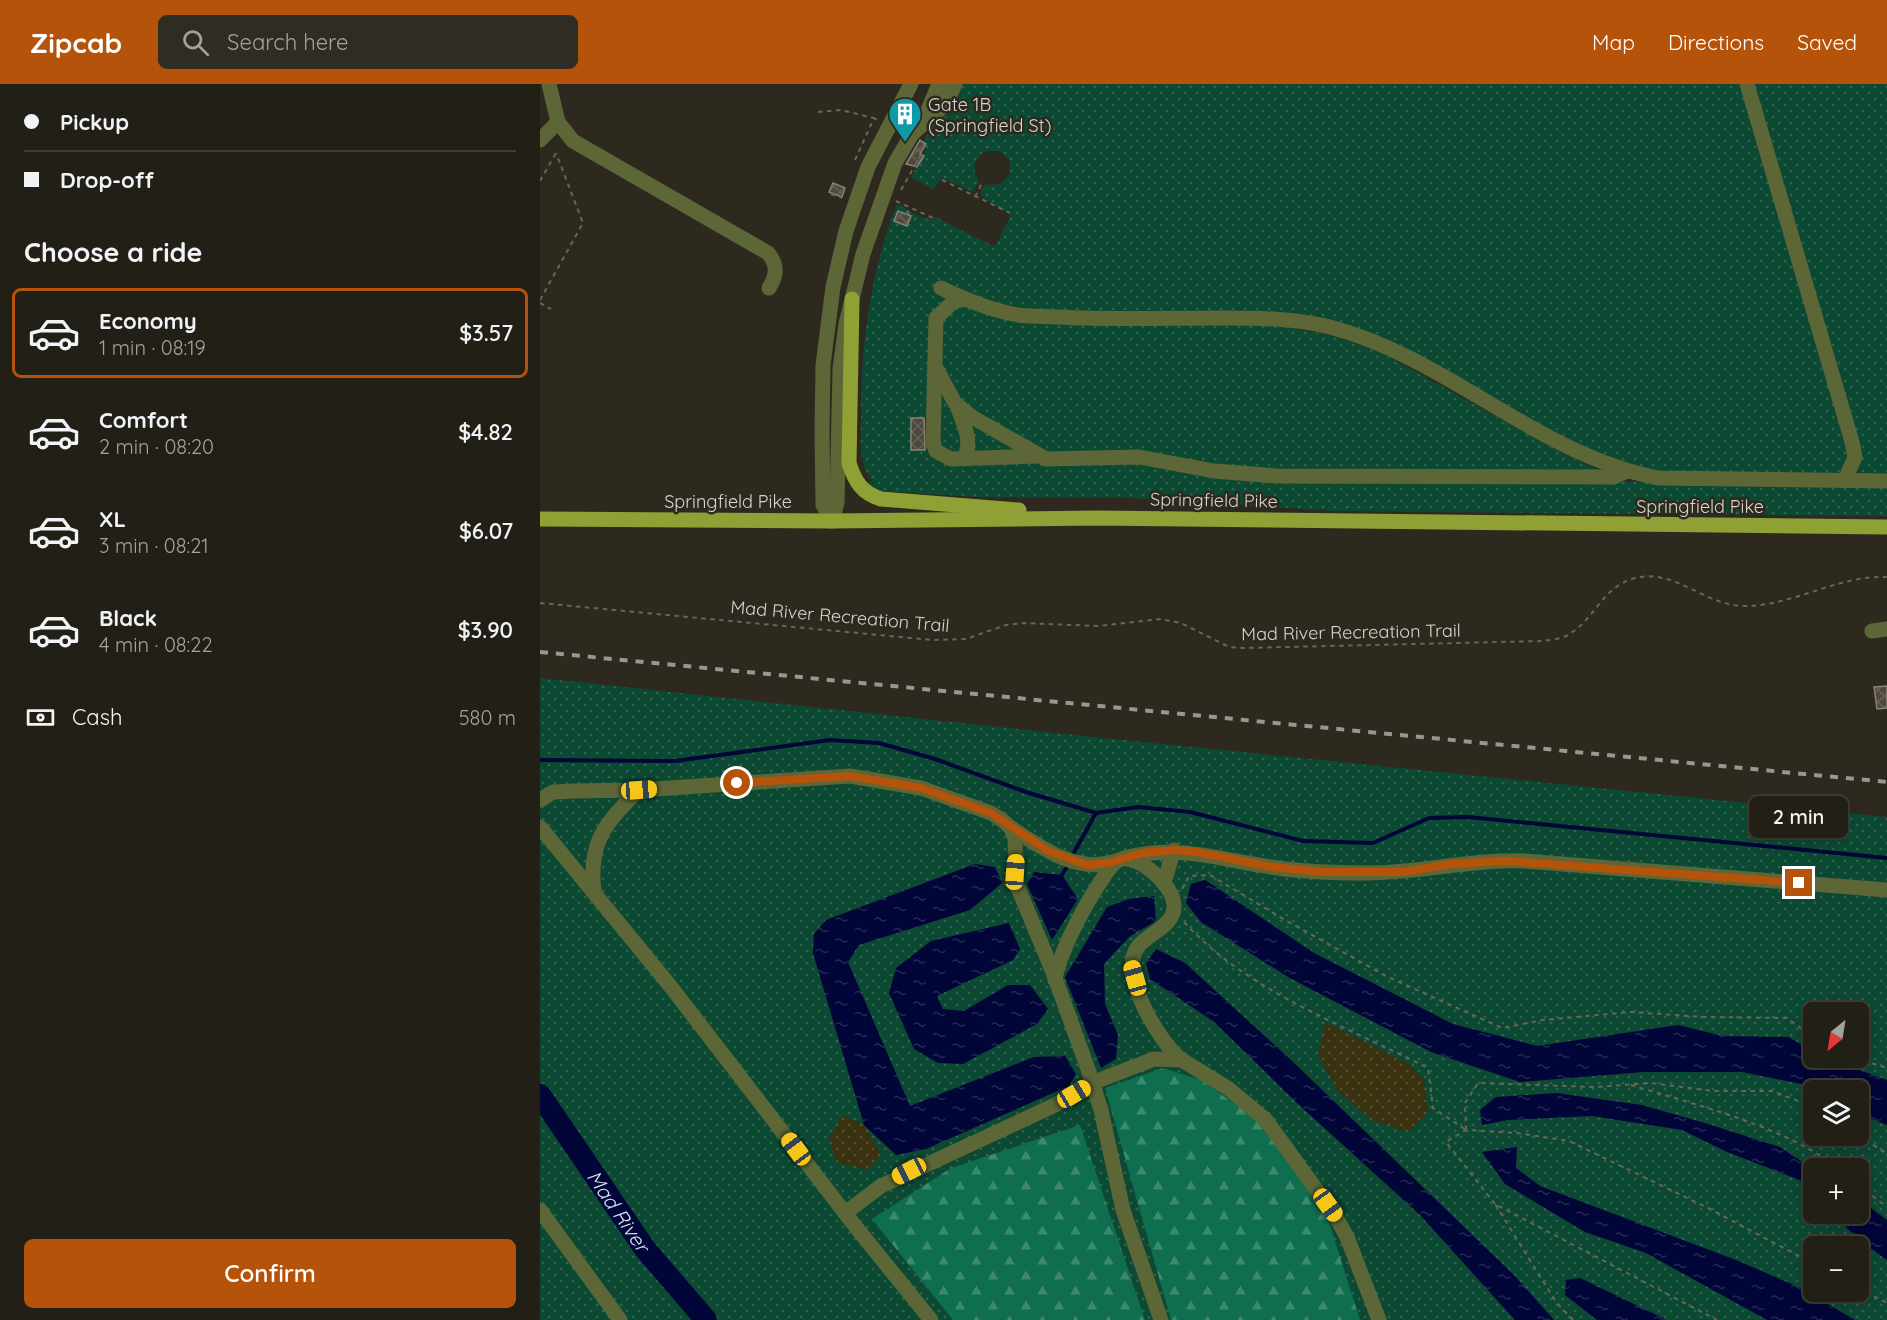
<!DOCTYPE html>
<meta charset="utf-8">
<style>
body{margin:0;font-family:Quicksand,sans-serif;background:#2e2c23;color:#f1f3f6;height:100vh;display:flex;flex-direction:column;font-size:22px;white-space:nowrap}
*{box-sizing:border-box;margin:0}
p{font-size:20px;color:#a2a2a1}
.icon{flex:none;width:33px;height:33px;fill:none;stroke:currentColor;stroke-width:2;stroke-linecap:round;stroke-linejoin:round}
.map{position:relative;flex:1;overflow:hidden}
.side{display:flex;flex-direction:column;background:#221f16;width:540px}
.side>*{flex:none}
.banner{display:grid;align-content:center;height:132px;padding:0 24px;background:#221f16}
.needle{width:39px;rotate:210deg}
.fabs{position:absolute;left:1263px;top:918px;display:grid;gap:12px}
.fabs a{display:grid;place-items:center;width:66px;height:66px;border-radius:9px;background:#221f16;box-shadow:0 3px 15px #0003,0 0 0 2px #3f3d35;font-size:30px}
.end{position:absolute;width:27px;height:27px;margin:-14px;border:8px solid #b45309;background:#fff;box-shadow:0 0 0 3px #fff}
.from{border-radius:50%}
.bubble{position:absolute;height:42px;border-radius:9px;background:#221f16;box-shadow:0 3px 15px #0003,0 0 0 2px #3f3d35;font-size:20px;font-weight:600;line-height:42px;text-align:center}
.car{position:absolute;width:18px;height:36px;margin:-18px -9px;border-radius:8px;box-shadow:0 0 4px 2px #0007;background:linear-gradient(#f5c518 24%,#345 0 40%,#f5c518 0 76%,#345 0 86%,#f5c518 0)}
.banner b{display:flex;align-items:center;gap:21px;height:57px;font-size:22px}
.banner b+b{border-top:2px solid #3f3d35}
.banner i{width:15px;height:15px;background:#f1f3f6}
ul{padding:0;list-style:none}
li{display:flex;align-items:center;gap:18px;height:90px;margin:0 12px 9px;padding:0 12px;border:3px solid transparent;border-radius:9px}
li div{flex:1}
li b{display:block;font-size:22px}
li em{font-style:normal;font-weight:600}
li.on{border-color:#b45309}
li>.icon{width:54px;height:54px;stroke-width:1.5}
h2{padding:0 24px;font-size:27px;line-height:72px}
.pay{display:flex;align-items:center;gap:15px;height:66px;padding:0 24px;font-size:22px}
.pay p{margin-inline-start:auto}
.action{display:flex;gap:12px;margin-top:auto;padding:12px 24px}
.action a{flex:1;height:69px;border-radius:9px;background:#b45309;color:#fff;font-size:24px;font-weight:600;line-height:69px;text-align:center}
header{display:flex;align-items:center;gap:36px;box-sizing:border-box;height:84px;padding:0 30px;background:#b45309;color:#fff}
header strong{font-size:28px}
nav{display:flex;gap:33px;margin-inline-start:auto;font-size:21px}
.search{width:420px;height:54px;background:#2e2c23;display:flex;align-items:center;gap:15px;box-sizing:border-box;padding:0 21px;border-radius:9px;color:#a2a2a1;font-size:22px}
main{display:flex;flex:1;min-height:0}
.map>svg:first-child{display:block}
.grass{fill:url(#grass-dots);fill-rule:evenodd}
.forest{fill:url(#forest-firs)}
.sand{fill:url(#sand-dots)}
.water{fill:url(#water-ripples)}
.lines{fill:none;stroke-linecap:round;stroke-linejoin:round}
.stream{stroke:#010538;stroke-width:4}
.river{stroke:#010538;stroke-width:22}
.building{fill:url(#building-cross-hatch);stroke:#888275;stroke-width:1.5}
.path{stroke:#69655b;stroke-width:2;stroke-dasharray:4.5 4.5;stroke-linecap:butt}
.minor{stroke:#5c6636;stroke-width:15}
.major{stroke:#8fa134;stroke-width:15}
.rail{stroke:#9a978e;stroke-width:4;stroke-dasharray:8 8;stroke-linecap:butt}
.route{stroke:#b45309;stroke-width:8}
.labels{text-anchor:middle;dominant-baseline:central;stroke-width:5;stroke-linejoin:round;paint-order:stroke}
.poi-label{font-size:18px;fill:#d9d6cf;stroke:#2e291e;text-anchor:start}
.street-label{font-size:18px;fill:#d9d6cf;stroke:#2e291e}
.water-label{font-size:20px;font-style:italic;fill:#dae3f4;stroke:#2e291e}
</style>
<header>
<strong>Zipcab</strong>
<div class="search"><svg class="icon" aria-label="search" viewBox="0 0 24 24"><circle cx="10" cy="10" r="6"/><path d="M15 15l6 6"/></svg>Search here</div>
<nav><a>Map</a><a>Directions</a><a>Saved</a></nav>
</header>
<main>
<section class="side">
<div class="banner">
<b><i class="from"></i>Pickup</b>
<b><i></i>Drop-off</b>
</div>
<h2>Choose a ride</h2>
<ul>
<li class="on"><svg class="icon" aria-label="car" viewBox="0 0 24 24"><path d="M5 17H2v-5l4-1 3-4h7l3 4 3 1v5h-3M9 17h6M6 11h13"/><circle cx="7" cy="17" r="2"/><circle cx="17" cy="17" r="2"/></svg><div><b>Economy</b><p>1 min · 08:19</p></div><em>$3.57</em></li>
<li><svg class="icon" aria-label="car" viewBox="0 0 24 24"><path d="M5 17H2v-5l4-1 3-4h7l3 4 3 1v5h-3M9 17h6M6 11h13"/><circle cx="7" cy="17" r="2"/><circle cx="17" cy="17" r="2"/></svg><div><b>Comfort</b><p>2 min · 08:20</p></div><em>$4.82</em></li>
<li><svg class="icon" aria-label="car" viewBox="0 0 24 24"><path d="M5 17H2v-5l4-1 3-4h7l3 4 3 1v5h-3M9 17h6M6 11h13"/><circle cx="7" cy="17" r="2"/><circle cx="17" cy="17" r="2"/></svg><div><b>XL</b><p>3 min · 08:21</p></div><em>$6.07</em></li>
<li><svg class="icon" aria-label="car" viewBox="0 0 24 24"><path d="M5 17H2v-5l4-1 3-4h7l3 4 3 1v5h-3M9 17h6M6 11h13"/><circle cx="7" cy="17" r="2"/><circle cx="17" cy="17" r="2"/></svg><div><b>Black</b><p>4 min · 08:22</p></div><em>$3.90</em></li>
</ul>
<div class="pay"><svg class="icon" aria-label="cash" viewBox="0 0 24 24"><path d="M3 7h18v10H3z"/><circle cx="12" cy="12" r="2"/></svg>Cash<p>580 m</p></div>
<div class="action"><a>Confirm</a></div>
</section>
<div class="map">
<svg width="1347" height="1236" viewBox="0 0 1347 1236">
<defs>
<pattern id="grass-dots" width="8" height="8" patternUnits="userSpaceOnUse" patternTransform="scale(1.5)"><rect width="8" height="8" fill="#0c4933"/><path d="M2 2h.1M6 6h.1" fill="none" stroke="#2f6250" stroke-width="1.8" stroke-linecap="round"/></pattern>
<pattern id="forest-firs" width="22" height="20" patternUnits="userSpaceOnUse" patternTransform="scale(1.5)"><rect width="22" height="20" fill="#0e6e4e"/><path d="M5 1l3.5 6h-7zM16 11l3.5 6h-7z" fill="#3c896f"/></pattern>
<pattern id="sand-dots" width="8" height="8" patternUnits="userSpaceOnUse" patternTransform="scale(1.5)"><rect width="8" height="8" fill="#393110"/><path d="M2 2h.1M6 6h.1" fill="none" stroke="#554e32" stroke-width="1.8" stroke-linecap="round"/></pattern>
<pattern id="water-ripples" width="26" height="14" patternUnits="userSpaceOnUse" patternTransform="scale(1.5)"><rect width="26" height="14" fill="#010538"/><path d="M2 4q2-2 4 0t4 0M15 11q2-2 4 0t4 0" fill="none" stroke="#252954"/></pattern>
<pattern id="building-cross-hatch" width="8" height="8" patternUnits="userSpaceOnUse" patternTransform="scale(1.5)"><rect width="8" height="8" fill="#4e483d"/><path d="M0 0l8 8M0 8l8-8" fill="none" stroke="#676258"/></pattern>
</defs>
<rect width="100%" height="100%" fill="#2e291e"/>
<g class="grass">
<path d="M422,0H1202L1309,366L1305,383L1298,389L1119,388L1068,377L797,239L508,228L450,218L399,198L392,203L411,214L398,221L392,229L400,373L588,378L665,389L1347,403V432L793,427L596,414L441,413L339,407L328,400L332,396C318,381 321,352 321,333C321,259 330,189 357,120L378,132L392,136L395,133L455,163L471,131L443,114L441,108L444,101L461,100L470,90V77L460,67H446C434,73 431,85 439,97L433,108L402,94L393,105L371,93L386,66L383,58L393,42L408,30Z"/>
<path d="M1212,0H1347V390H1318L1319,367Z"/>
<path d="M414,222L737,241L796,252L844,270L1022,369L1066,389H738L516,373L421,321L397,272L399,234Z"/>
<path d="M396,297L490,371L418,372L400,365Z"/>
<path d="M0,594L562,654L1347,733V1236H0ZM1274,928H1318V974H1274ZM1274,1006H1318V1052H1274ZM1274,1084H1318V1130H1274ZM1274,1162H1318V1208H1274Z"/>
</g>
<g class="forest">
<path d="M623,984L661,996L718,1036L788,1135L820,1236H631L565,1004Z"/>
<path d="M540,1041L605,1236H413L332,1135L411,1084Z"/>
</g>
<g class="sand">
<path d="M785,938L869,980L884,996L888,1028L869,1048L833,1037L797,1006L778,971Z"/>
<path d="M303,1031L324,1041L341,1071L327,1086L296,1078L289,1053Z"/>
</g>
<g class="water">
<path d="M435,780L455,783L462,799L430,826L319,861L308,878L370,1022L494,973L525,972L536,990L529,1002L386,1065L356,1071L324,1041L273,869L274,850L286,836Z"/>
<path d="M494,788L522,791L538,815L512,856L487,800Z"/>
<path d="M665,796L774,869L913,940L997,962L1138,941L1183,952L1248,953L1273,967L1274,974H1286L1347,996V1041L1319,1030L1318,1006H1278L1271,1002L1202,988H1103L980,998L891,968L748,893L661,838L646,819L651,800Z"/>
<path d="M614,812L616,837L589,853L564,880L565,920L578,951L576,975L561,984L525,893L567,823L589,815Z"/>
<path d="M469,839L480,865L473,876L397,912L403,925L424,927L468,901H490L508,925L497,940L423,980L398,979L374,965L349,909L356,884L391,857Z"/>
<path d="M616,865L645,879L751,976L974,1191L1014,1236H975L880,1131L757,1019L673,937L610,895L606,879Z"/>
<path d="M1016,1009L1102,1021L1168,1040L1240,1063L1273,1085V1109L1262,1097L1187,1068L1142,1046L1052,1032L968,1036L942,1041L940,1026L956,1013Z"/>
<path d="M977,1063L976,1084L1000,1102L1196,1176L1263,1205L1315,1236H1227L1106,1169L1045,1148L965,1100L942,1068Z"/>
<path d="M1319,1115L1347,1136V1176L1320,1157L1293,1130H1318Z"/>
<path d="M1040,1194L1127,1236H1057L1025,1211L1026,1196Z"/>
</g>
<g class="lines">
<g class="stream">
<path d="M0,676L135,677L290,656L339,659L395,675L486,708L556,729L598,723L650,728L763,757L833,759L889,734L928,733L1347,774"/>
<path d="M531,774L556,729"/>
<path d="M522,791L528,781"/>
</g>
<path class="river" id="s1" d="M0,1011L105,1165L166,1236"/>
</g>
<g class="building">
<path d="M380,56L386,60L380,70L384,72L377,83L366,80Z"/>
<path d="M293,99L305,104L302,113L289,108Z"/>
<path d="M358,127L371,132L367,142L354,137Z"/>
<path d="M371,334H384L385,366H371Z"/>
<path d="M1347,602V624L1337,625L1334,603Z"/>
</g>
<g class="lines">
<g class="path">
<path d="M278,28L301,26L334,34"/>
<path d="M315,76L334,34L337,36"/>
<path d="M402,96L470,129"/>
<path d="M0,97L16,69"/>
<path d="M361,106L383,67L378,64"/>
<path d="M291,110L302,114"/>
<path d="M435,113L442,99"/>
<path d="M356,117L393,134"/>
<path d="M366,130L370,124"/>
<path d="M0,216L43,139L16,69"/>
<path d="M0,219L11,225"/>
<path d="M0,519L392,556L426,555L466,541L483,539L558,542L620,535L641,539L689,563L703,564L1003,557C1010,556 1019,555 1026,552C1054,538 1061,503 1095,494C1135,484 1165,522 1204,522C1254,522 1297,491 1347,493"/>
<path d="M642,805L649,792L670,791L745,836L848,893L962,944L1003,936L1091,928L1163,933L1247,934L1274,954"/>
<path d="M644,838C705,906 807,943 888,984L893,1024L926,1046"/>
<path d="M1315,974L1347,984"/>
<path d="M1091,1001C1156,1021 1244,1042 1298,1084"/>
<path d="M926,1046L925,1019L938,999L1055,1003L1111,999L1173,1007H1232L1274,1023"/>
<path d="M1318,1051L1347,1070"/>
<path d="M1318,1101L1347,1123"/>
<path d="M955,1120L906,1058L926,1046L977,1049L1029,1057L1168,1124L1274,1180"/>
<path d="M1318,1204L1347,1219"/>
<path d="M1033,1236L1016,1218L955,1120L1177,1236"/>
</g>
<g class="minor">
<path d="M9,0L18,38L33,57L228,169C238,181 237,191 229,204"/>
<path d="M1207,0L1312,358L1315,373L1305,396"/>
<path d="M383,38L399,0"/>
<path d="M0,56L18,38"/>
<path d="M401,204C424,215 447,225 473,230C487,233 503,232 518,233C572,236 627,234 682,234C718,234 754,234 790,243C908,274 998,371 1118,394L1347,397"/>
<path d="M424,215L413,218L396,234L393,358L396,367L411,375L499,372"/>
<path d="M395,282L415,319L432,333L506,375L599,373L674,387L737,392L1074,393L1085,388"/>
<path d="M418,324C424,342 433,356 424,375"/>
<path d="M292,437L297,419L300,285L306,240L323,170L355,79L372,50L406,20L415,0"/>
<path d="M292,437L283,421L282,347L283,281L293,203L306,147L328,83L371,0"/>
<path d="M1332,547L1347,545"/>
<path d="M0,716L13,708L35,707L99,706L310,692L381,704L451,729L462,736L471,744L475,754L476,799L513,888L549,988L561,1026L583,1126L621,1236"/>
<path d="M0,743L131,903L315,1142L391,1236"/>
<path d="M470,743C500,763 538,791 576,777"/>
<path d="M584,774C639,760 677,775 731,783C763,788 795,789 827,789C880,789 931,775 985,777L1347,806"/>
<path d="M624,798L634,766"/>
<path d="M54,806C48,759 66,737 99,706"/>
<path d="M515,896C519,869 544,823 559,800C564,793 571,779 579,776C597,768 634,802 634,821C635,843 607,849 597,864C579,891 620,960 642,976"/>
<path d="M0,1126L80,1236"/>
<path d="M305,1129L341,1102L515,1021L552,999L614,975L642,976L689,1005L726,1036L796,1133L807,1153L839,1236"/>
</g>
<g class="major">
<path d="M312,215L309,379C315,398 322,409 341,415L479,426"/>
<path d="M0,435L292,437L557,434L1347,443"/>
</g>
<path class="rail" d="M0,568L1347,698"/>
</g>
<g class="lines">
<path class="route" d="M197,699L310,692L381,704L451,729L508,767L547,781L569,779L602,769L634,766L657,768L732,783L784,788H865L910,780L966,777L1259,799"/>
</g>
<defs>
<g id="building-pin" transform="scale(1.725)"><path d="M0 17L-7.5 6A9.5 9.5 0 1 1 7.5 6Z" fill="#0f9aa8" stroke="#2e291e"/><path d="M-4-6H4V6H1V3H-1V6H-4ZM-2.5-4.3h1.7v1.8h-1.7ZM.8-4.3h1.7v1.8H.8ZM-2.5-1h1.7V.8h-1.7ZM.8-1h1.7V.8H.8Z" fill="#fff"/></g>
</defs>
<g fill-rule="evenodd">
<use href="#building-pin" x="365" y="30"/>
</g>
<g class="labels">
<g class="poi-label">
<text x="388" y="20">Gate 1B<tspan x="388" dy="21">(Springfield St)</tspan></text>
</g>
<g class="street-label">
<text transform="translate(674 416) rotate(1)">Springfield Pike</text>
<text x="188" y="417">Springfield Pike</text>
<text x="1160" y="422">Springfield Pike</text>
<text transform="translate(300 532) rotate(5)">Mad River Recreation Trail</text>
<text transform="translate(811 548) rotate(-1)">Mad River Recreation Trail</text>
</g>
<g class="water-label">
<text stroke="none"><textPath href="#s1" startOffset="140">Mad River</textPath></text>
</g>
</g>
</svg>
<div class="fabs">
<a><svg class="needle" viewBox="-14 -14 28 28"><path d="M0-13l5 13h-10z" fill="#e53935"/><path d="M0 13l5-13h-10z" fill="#a2a2a1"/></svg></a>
<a><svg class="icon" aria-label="layers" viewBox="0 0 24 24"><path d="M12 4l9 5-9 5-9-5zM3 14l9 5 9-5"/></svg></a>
<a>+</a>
<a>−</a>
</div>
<i class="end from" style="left:197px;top:699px"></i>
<i class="end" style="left:1259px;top:799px"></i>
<div class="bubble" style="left:1209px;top:712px;width:99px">2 min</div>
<i class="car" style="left:99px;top:706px;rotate:86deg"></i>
<i class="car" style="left:475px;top:788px;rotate:4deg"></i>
<i class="car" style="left:595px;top:894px;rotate:344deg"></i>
<i class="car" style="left:534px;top:1010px;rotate:59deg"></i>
<i class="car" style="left:256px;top:1065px;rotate:323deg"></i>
<i class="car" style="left:369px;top:1087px;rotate:243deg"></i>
<i class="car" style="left:788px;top:1121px;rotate:144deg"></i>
</div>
</main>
